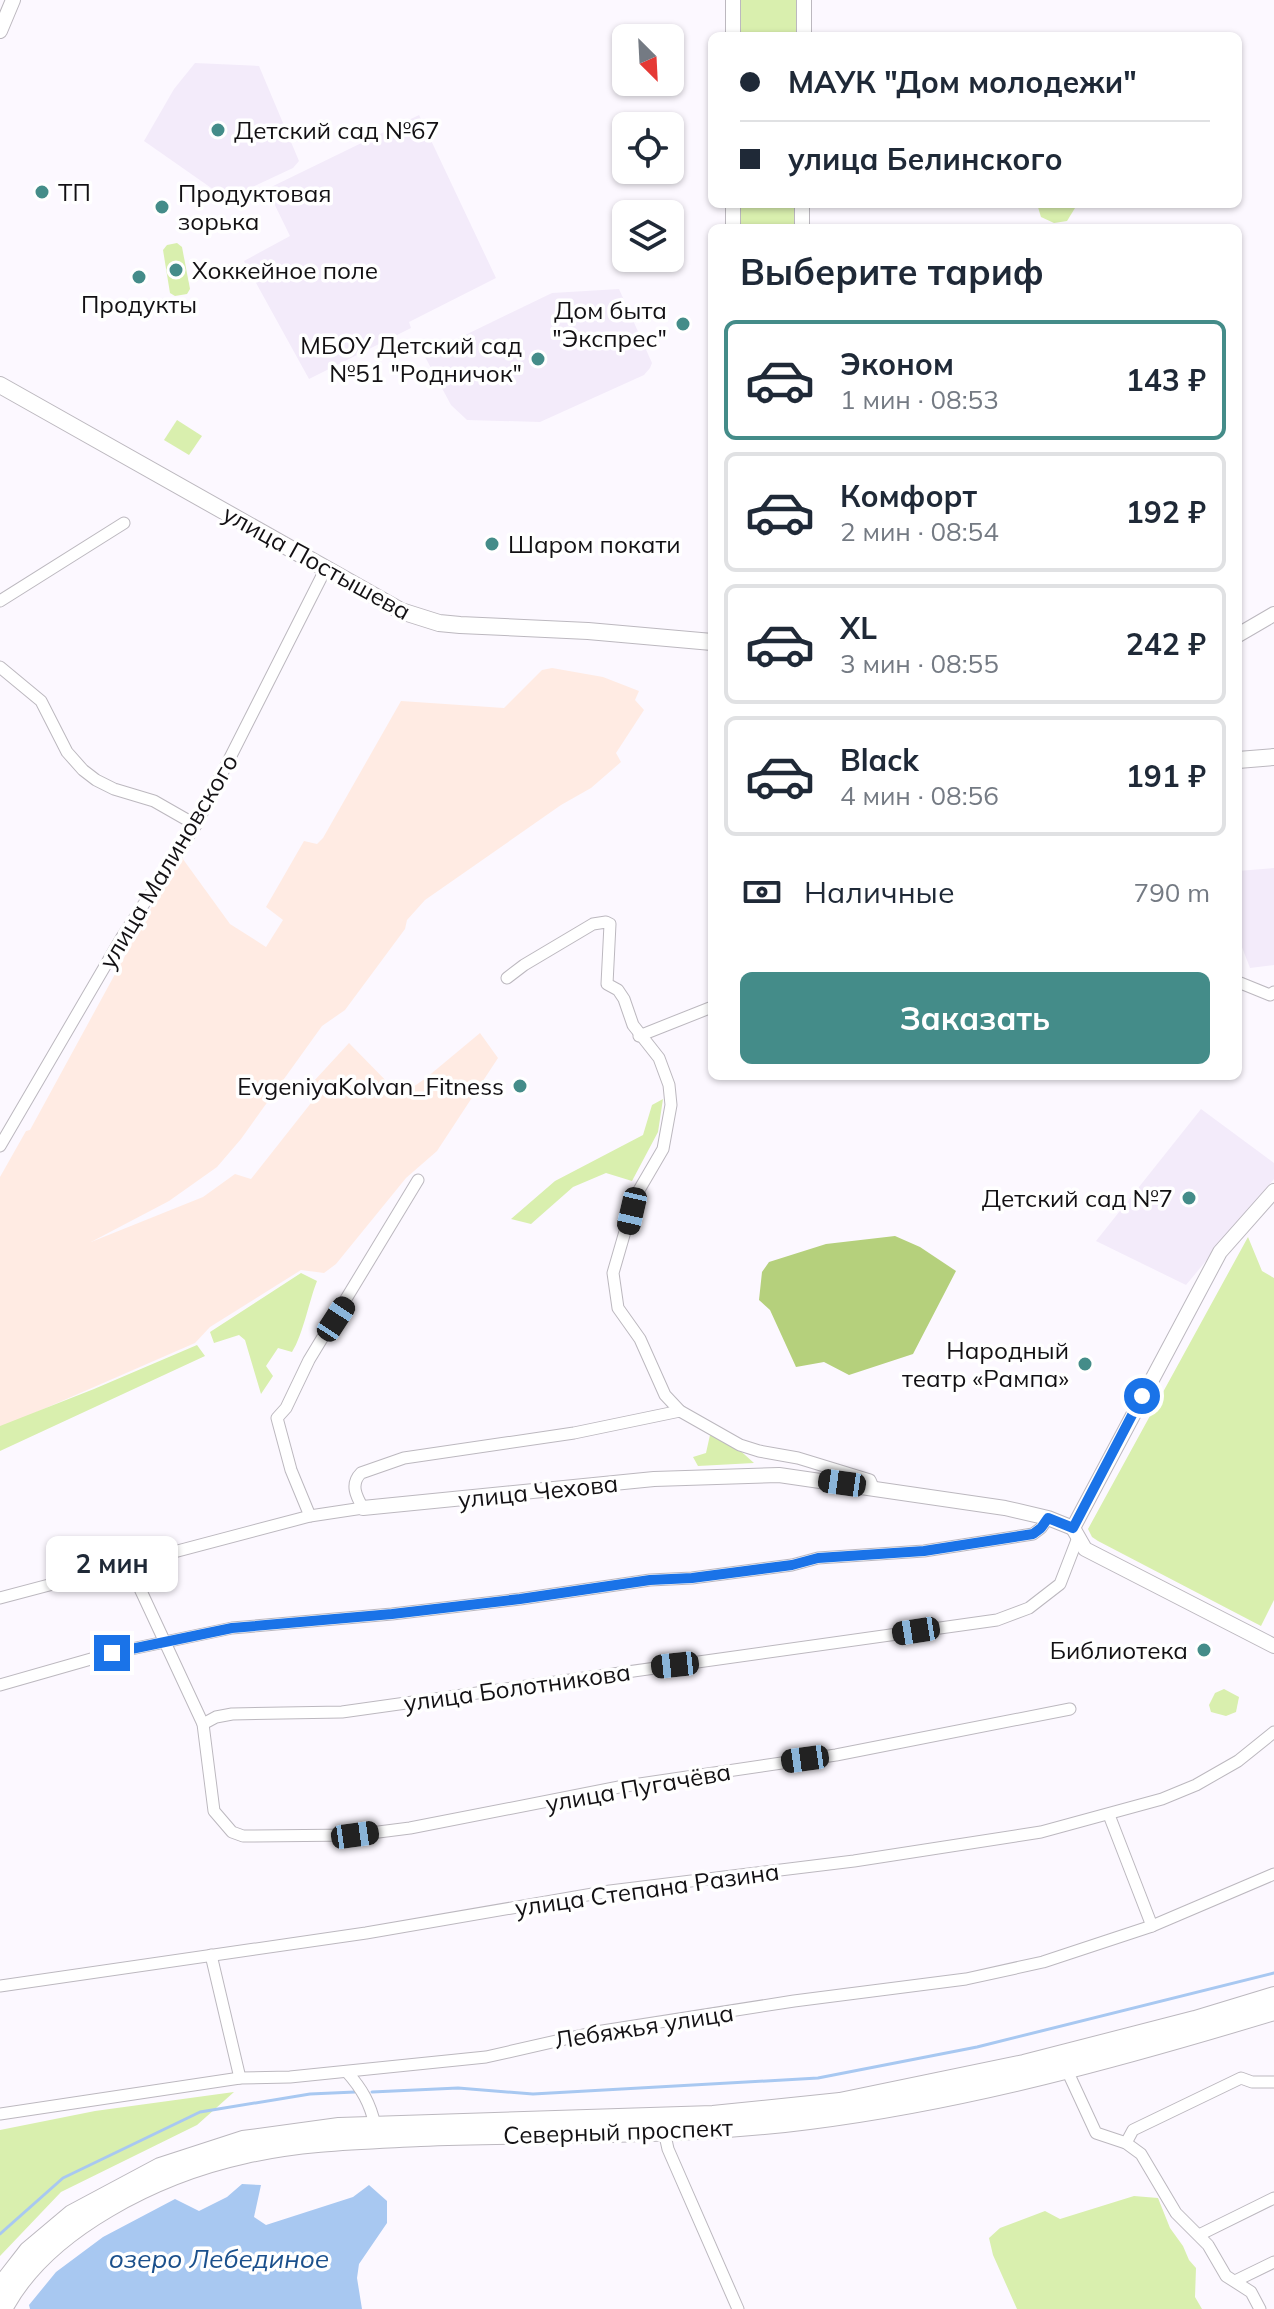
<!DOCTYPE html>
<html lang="ru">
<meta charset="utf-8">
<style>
body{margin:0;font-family:Mulish,sans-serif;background:#f6f6f7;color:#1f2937;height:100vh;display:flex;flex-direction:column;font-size:30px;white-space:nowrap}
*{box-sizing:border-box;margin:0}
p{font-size:26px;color:#747a83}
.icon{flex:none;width:44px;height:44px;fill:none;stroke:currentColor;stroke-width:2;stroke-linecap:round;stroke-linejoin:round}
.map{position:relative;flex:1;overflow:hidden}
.side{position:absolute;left:708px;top:224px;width:534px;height:856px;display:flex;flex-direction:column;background:#fff;border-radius:12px;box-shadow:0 2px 6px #0004}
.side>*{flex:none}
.hud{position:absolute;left:708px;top:32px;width:534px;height:176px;border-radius:12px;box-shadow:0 2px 6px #0004;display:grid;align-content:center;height:176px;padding:0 32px;background:#fff}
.needle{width:52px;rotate:156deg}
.fabs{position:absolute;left:612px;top:24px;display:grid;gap:16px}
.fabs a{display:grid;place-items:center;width:72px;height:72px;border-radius:12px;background:#fff;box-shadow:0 2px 6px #0004;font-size:40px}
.end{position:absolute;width:36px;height:36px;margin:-18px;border:10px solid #1a73e8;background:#fff;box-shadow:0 0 0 4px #fff}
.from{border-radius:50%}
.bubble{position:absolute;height:56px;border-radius:12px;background:#fff;box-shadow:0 2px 6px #0004;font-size:26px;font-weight:700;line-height:56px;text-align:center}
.car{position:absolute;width:24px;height:48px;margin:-24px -12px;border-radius:10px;box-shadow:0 0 6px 2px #0007;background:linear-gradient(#222 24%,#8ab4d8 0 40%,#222 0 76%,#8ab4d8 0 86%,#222 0)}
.hud b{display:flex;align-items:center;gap:28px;height:76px;font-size:30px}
.hud b+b{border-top:2px solid #e0e1e3}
.hud i{width:20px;height:20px;background:#1f2937}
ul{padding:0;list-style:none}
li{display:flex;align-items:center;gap:24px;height:120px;margin:0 16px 12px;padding:0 16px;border:4px solid #e0e1e3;border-radius:12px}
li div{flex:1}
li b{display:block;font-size:30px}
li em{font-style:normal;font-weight:700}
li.active{border-color:#448c89}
li>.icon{width:72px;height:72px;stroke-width:1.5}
h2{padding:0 32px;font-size:36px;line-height:96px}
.pay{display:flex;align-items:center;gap:20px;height:88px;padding:0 32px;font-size:30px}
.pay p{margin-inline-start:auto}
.button{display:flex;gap:16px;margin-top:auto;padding:16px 32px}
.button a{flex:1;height:92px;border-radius:12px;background:#448c89;color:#fff;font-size:32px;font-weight:700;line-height:92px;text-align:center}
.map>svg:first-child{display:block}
.industrial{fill:#ffebe3}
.built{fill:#f3ebfa}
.green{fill:#d9efae}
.forest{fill:#b5d07c}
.water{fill:#a8c8f1}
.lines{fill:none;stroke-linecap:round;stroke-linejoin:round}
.stream{stroke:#a8c8f1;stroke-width:3}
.minor-casing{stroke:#bcb8bf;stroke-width:13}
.tertiary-casing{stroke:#bcb8bf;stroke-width:16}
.secondary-casing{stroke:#bcb8bf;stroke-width:18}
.primary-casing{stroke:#bcb8bf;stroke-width:20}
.minor{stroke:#fff;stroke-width:11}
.tertiary{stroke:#fff;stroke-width:14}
.secondary{stroke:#fff;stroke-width:16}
.primary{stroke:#fff;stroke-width:18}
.route{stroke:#1a73e8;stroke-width:10}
.poi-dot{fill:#448c89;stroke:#fff;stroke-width:3}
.labels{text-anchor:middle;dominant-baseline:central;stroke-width:7;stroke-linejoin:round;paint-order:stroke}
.poi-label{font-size:24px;fill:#131114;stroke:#fff;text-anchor:end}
.street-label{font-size:24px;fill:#131114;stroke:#fff}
.water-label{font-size:26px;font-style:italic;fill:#1b508c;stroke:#fff}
</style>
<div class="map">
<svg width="1274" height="2309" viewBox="0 0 1274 2309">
<rect width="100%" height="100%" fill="#fcf8ff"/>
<path class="industrial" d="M552,668L603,677L639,691L635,700L644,710L616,753L621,762L591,788L561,805L425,900L407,920L405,929L345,1010L322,1026L241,1139L217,1167L169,1201L91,1242L203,1197L235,1174L251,1179L322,1089L314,1081L349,1043L396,1091L413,1087L426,1078L480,1033L498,1058L437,1151L406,1178L336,1264L324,1273L301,1270L210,1327L195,1343L0,1428V1177L26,1131L30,1130L180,855L230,924L266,947L283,920L266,907L304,841L317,844L323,838L401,701L504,708L542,670Z"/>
<g class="built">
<path d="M195,63L259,66L299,161L293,168L227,199L144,141L174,89Z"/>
<path d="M419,115L496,278L409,322L411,328L309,379L244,261L290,236L267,189Z"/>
<path d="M619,289L652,363L650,368L644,375L540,422L467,420L451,405L424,355L552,293Z"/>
<path d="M1274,868V965L1250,968L1238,937V871Z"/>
<path d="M1201,1109L1274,1163V1179L1186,1285L1096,1241Z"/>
</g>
<g class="green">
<rect x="740" y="0" width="59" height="36"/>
<path d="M739,204H797V228H740Z"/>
<path d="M1037,204L1075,208L1067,221L1054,223L1041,217Z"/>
<path d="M177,243L182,247L190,289L187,294L175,296L170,293L163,250L167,245Z"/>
<path d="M177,420L202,436L189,455L164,440Z"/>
<path d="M663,1099L658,1132L632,1181L606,1173L573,1187L531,1224L511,1219L555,1181L643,1135L652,1105Z"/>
<path d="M1248,1237L1262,1271L1274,1278V1600L1261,1626L1098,1541L1092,1537L1088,1529Z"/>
<path d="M301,1273L317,1281C309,1301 303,1335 292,1352L278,1348L266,1366L273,1376L261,1394L245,1340L239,1335L214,1343L210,1332Z"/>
<path d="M197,1345L205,1356L0,1451V1426L94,1389Z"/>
<path d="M710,1435L735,1446L754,1463L698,1466L693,1457L706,1453Z"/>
<path d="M1224,1689L1239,1697L1236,1712L1226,1716L1211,1712L1209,1705L1215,1693Z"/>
<path d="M234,2092L197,2125L61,2192L0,2256V2130L95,2111Z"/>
<path d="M1134,2196L1158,2198L1170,2228L1183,2246L1189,2260L1196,2268L1195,2297L1202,2309H1017L993,2255L989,2238L1000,2228L1045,2211L1060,2219Z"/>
</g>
<path class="forest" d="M895,1236L920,1247L956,1271L913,1354L849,1375L824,1362L796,1367L770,1310L759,1300L762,1272L769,1262L826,1244Z"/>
<path class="water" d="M242,2184L261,2185L254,2217L266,2225L353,2197L369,2185L387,2201V2223L359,2264L357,2278L362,2309H30L29,2305L56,2272L103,2237L175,2199L199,2211L227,2197Z"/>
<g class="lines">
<g class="stream">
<path d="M372,2092L458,2088L533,2094L818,2078L977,2047L1274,1973"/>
<path d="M0,2234L63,2178L200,2112L310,2094L355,2092"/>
</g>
<g class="minor-casing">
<g id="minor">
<path d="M0,601L124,523"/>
<path d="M0,667L41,701L67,752L83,770L96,780L114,789L154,801L196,825"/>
<path d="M507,978L524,965L593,924L606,922L610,924L607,984L618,990L624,999L633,1025L659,1058L669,1085L671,1105L663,1149L635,1197L613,1273L618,1308L640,1339L665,1395L680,1411L740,1445L759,1451L798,1458L870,1480L873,1487"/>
<path d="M1238,982L1270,995L1274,992"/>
<path d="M639,1036L712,1007"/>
<path d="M0,1146L122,937L196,825L325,570"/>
<path d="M310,1516L291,1470L277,1418L286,1408L309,1360L418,1180"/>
<path d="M128,1563L203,1724L214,1811L232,1832L243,1836L355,1835L410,1828L619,1787L836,1755L1070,1709"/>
<path d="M0,1598L310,1516L363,1508C356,1496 350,1484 361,1473L404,1458L574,1433L680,1411"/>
<path d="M0,1685L112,1653L232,1628L392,1614L520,1599L650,1580L692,1578L792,1565L818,1558L924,1551L1033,1534L1041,1528L1048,1518"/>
<path d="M203,1724L216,1717L232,1714L342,1712L997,1620L1029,1608L1060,1584L1077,1540"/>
<path d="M1109,1815L1152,1926"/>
<path d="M211,1955L240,2078"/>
<path d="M0,1986L366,1933L610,1891L854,1861L1041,1832L1162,1799L1196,1785L1238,1761L1274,1732"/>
<path d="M1065,2066L1096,2133L1126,2143L1141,2154L1176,2213L1208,2245L1226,2276L1251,2292L1260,2309"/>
<path d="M347,2072C362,2089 370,2103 375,2125"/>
<path d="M0,2114L240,2078L290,2077L486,2057L596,2032L794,2001L966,1979L1043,1962L1152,1926L1274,1874"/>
<path d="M664,2131L668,2149L738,2309"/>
<path d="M1126,2143L1133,2130L1241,2078L1252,2082H1274"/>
<path d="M1199,2235L1274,2198"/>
<path d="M1235,2281L1274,2262"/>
</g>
</g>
<g class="tertiary-casing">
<g id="tertiary">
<path d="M0,31L13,0"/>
<path d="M733,36V0"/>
<path d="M804,36V0"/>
<path d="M733,204V228"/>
<path d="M802,228V204"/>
<path d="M1238,635L1274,614"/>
<path d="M363,1508L654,1479L779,1475L1005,1508L1048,1518L1073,1528"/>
<path d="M1073,1528L1220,1252L1274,1191"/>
<path d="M1073,1528L1085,1549L1274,1646"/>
</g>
</g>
<g class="secondary-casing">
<g id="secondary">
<path d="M0,385L401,611L439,623L460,625L588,631L712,642"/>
<path d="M1238,760L1274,757"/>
</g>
</g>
<g class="primary-casing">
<g id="primary">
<path d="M0,2287L28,2251L72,2214L160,2167L243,2140L339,2127L713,2115L840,2102L1024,2064L1195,2020L1274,1996"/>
<path d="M3,2309C46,2227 159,2173 246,2154C303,2141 362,2140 420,2137C550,2132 680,2137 809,2120C967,2100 1122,2057 1274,2011"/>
</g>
</g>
<use href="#minor" class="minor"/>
<use href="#tertiary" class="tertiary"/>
<use href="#secondary" class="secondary"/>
<use href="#primary" class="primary"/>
</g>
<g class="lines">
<path class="route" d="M112,1653L232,1628L392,1614L520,1599L650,1580L692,1578L792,1565L818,1558L924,1551L1033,1534L1041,1528L1048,1518L1073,1528L1142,1396"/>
</g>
<g class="poi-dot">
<circle cx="218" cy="130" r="8"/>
<circle cx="42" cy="192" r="8"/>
<circle cx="162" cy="207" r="8"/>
<circle cx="176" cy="270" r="8"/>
<circle cx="139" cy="277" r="8"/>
<circle cx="683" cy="324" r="8"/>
<circle cx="538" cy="359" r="8"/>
<circle cx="492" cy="544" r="8"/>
<circle cx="520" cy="1086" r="8"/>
<circle cx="1189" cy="1198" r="8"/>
<circle cx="1085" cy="1364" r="8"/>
<circle cx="1204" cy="1650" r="8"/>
</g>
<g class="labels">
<g class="poi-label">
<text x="234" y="130" text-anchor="start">Детский сад №67</text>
<text x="58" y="192" text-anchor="start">ТП</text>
<text x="178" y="193" text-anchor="start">Продуктовая<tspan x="178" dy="28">зорька</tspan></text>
<text x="192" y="270" text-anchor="start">Хоккейное поле</text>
<text x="139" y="304" text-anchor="middle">Продукты</text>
<text x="667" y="310">Дом быта<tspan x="667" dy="28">"Экспрес"</tspan></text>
<text x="522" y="345">МБОУ Детский сад<tspan x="522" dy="28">№51 "Родничок"</tspan></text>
<text x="508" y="544" text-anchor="start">Шаром покати</text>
<text x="504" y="1086">EvgeniyaKolvan_Fitness</text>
<text x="1173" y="1198">Детский сад №7</text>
<text x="1069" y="1350">Народный<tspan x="1069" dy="28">театр «Рампа»</tspan></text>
<text x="1188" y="1650">Библиотека</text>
</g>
<g class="street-label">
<text transform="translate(317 562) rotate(29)">улица Постышева</text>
<text transform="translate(168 861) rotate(-59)">улица Малиновского</text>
<text transform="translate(538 1491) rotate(-6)">улица Чехова</text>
<text transform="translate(517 1687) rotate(-8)">улица Болотникова</text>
<text transform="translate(638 1787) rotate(-10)">улица Пугачёва</text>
<text transform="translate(647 1889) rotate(-8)">улица Степана Разина</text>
<text transform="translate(644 2026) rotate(-9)">Лебяжья улица</text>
<text transform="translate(618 2131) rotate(-2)">Северный проспект</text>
</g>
<g class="water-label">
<text x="219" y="2258">озеро Лебединое</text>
</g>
</g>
</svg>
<div class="fabs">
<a><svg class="needle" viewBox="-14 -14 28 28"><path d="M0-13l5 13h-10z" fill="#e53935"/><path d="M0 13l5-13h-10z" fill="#747a83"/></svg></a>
<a><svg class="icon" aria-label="locate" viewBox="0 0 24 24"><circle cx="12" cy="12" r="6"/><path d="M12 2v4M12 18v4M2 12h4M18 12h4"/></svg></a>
<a><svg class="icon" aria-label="layers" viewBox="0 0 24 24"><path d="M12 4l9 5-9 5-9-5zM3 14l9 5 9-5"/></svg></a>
</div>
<i class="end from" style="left:1142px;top:1396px"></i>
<i class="end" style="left:112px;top:1653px"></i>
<div class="bubble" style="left:46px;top:1536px;width:132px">2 мин</div>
<i class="car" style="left:632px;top:1211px;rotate:193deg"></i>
<i class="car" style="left:336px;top:1319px;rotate:33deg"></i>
<i class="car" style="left:842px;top:1483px;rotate:278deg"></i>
<i class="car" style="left:916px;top:1631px;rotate:261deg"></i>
<i class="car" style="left:675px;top:1665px;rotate:264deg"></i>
<i class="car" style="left:805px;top:1759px;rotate:262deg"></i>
<i class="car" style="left:355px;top:1835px;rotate:82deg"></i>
<div class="hud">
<b><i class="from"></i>МАУК &quot;Дом молодежи&quot;</b>
<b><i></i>улица Белинского</b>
</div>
<section class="side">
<h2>Выберите тариф</h2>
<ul>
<li class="active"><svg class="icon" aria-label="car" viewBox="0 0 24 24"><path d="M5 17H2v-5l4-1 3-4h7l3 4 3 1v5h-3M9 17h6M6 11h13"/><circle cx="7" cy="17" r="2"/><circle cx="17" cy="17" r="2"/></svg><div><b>Эконом</b><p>1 мин · 08:53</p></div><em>143 ₽</em></li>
<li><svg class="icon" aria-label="car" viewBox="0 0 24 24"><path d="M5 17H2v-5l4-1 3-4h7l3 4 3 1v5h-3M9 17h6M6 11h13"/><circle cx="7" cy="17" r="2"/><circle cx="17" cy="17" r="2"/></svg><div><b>Комфорт</b><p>2 мин · 08:54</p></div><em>192 ₽</em></li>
<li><svg class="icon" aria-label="car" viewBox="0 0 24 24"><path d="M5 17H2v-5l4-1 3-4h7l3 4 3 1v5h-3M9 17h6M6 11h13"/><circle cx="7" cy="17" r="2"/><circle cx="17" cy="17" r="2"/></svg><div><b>XL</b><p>3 мин · 08:55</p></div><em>242 ₽</em></li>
<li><svg class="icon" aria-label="car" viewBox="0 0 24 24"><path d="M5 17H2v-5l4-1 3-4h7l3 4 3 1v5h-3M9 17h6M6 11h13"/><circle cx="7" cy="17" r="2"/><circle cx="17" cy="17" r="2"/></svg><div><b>Black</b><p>4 мин · 08:56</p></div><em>191 ₽</em></li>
</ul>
<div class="pay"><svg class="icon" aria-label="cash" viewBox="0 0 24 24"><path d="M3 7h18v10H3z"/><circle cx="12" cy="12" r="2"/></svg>Наличные<p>790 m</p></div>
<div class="button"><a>Заказать</a></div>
</section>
</div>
